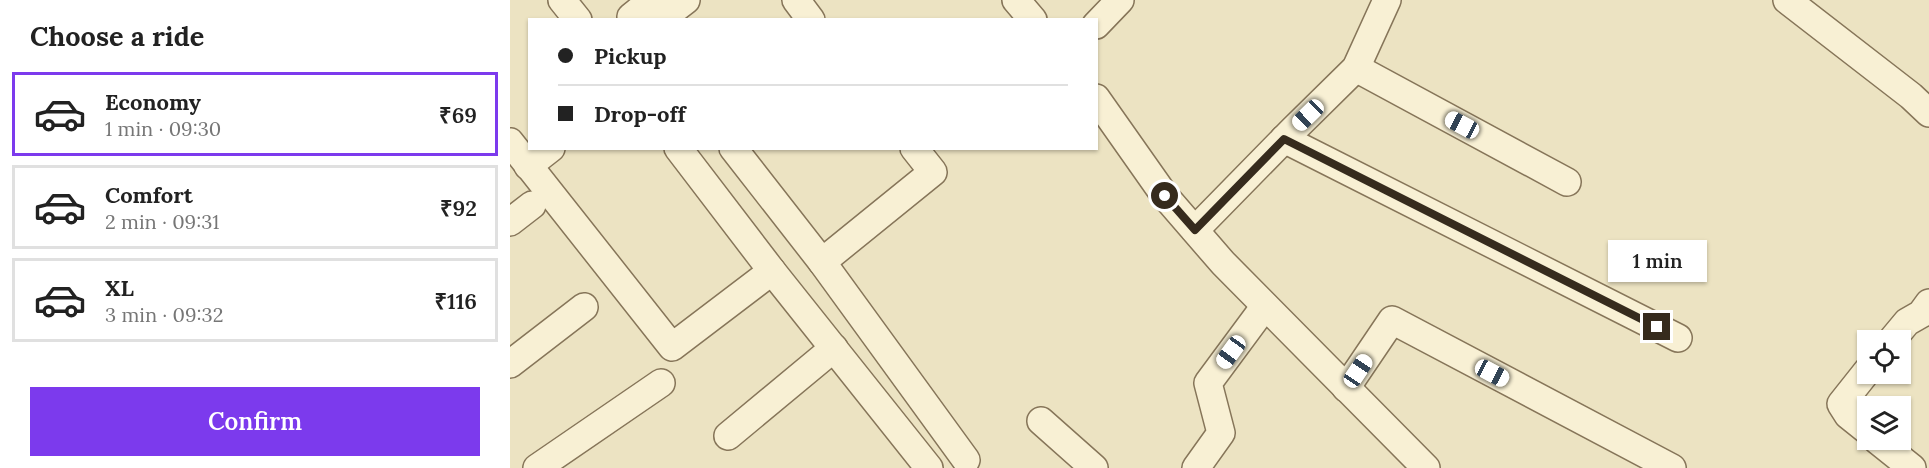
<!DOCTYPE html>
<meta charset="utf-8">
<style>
body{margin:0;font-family:Lora,serif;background:#f6f6f6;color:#222;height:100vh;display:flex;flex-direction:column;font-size:22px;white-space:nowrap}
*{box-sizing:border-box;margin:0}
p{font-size:20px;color:#767676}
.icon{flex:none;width:33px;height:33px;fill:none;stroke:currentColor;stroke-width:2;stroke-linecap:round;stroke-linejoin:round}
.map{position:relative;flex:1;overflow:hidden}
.drawer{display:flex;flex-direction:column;background:#fff;width:510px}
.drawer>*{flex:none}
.top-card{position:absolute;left:18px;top:18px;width:570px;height:132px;border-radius:0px;box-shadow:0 2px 4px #0004;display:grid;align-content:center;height:132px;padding:0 30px;background:#fff}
.controls{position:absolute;left:1347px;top:330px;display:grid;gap:12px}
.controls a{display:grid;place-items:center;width:54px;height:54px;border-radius:0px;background:#fff;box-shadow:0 2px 4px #0004;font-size:30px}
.end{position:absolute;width:27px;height:27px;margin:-14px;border:8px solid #362b1d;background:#fff;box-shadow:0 0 0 3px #fff}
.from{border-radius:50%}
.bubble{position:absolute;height:42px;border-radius:0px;background:#fff;box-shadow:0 2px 4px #0004;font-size:20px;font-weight:600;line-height:42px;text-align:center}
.car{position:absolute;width:18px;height:36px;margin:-18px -9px;border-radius:8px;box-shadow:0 0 4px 2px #0007;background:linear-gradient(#fff 24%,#345 0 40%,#fff 0 76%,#345 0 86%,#fff 0)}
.top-card b{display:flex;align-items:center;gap:21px;height:57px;font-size:22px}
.top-card b+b{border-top:2px solid #e0e0e0}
.top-card i{width:15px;height:15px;background:#222}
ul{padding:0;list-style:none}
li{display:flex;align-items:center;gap:18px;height:84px;margin:0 12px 9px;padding:0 18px;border:3px solid #e0e0e0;border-radius:0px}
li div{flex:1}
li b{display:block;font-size:22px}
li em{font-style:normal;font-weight:600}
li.on{border-color:#7c3aed}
li>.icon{width:54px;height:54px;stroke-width:1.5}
h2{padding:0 30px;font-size:27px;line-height:72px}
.button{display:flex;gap:12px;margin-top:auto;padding:12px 30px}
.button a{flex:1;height:69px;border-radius:0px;background:#7c3aed;color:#fff;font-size:24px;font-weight:600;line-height:69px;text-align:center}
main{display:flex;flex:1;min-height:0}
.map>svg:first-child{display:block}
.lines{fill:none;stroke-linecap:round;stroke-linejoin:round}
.minor-casing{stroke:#867559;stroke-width:30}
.minor{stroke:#f8f0d4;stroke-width:27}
.route{stroke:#362b1d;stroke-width:8}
</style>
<main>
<section class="drawer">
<h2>Choose a ride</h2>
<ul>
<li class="on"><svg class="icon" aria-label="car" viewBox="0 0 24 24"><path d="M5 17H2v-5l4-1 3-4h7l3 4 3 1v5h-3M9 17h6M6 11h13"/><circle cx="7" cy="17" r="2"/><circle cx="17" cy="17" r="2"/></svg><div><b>Economy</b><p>1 min · 09:30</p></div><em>₹69</em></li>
<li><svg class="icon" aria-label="car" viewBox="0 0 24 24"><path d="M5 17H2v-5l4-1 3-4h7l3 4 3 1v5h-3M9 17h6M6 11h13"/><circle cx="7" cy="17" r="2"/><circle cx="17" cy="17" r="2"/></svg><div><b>Comfort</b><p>2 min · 09:31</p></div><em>₹92</em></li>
<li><svg class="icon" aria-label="car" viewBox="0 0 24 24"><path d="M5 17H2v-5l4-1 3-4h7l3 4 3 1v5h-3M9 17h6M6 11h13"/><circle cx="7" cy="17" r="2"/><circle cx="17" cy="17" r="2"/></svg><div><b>XL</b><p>3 min · 09:32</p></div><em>₹116</em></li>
</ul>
<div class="button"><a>Confirm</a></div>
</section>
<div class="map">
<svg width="1419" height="468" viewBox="0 0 1419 468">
<rect width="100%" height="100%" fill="#ece3c2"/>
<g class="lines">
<g class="minor-casing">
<g id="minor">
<path d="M52,0L68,20"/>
<path d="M286,0L301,20"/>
<path d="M506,0L523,20"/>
<path d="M1277,0L1401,96L1419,113"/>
<path d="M121,17L142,0"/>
<path d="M150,20L176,0"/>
<path d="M586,25L610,0"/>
<path d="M846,68L1057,182"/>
<path d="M586,98L655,196L713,263L916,468"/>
<path d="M774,139L1168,338"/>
<path d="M0,142L162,347L262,271"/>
<path d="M168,148L262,271L419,468"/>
<path d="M223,148L312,262L456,460"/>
<path d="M18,166L41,148"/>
<path d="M0,222L22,205"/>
<path d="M685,230L782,131L846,68L877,0"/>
<path d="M312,262L423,172L404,148"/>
<path d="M1382,340L1397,322L1411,314L1419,303"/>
<path d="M0,364L74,307"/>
<path d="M1358,370L1331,404L1338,415L1358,431"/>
<path d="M836,388L882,320L1162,468"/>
<path d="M531,421L584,468"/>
<path d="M218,436L324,348"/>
<path d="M1367,440L1402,468"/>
<path d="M27,468L151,383"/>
<path d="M686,468L711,433L698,383L755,306"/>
</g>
</g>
<use href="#minor" class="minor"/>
</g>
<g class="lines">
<path class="route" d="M655,196L685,230L774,139L1147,327"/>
</g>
</svg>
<div class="controls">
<a><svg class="icon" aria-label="locate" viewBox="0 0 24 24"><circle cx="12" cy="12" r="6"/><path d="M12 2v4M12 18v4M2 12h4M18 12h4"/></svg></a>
<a><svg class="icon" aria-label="layers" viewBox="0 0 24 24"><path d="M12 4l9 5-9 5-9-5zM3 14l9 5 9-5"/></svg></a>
</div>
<i class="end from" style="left:655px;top:196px"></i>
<i class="end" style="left:1147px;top:327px"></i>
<div class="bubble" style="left:1098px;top:240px;width:99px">1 min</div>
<i class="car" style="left:798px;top:115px;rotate:226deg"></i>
<i class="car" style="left:952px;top:125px;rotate:298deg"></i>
<i class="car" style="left:721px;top:352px;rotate:216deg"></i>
<i class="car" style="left:848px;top:371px;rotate:34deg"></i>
<i class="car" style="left:982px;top:373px;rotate:118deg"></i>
<div class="top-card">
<b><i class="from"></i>Pickup</b>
<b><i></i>Drop-off</b>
</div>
</div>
</main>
